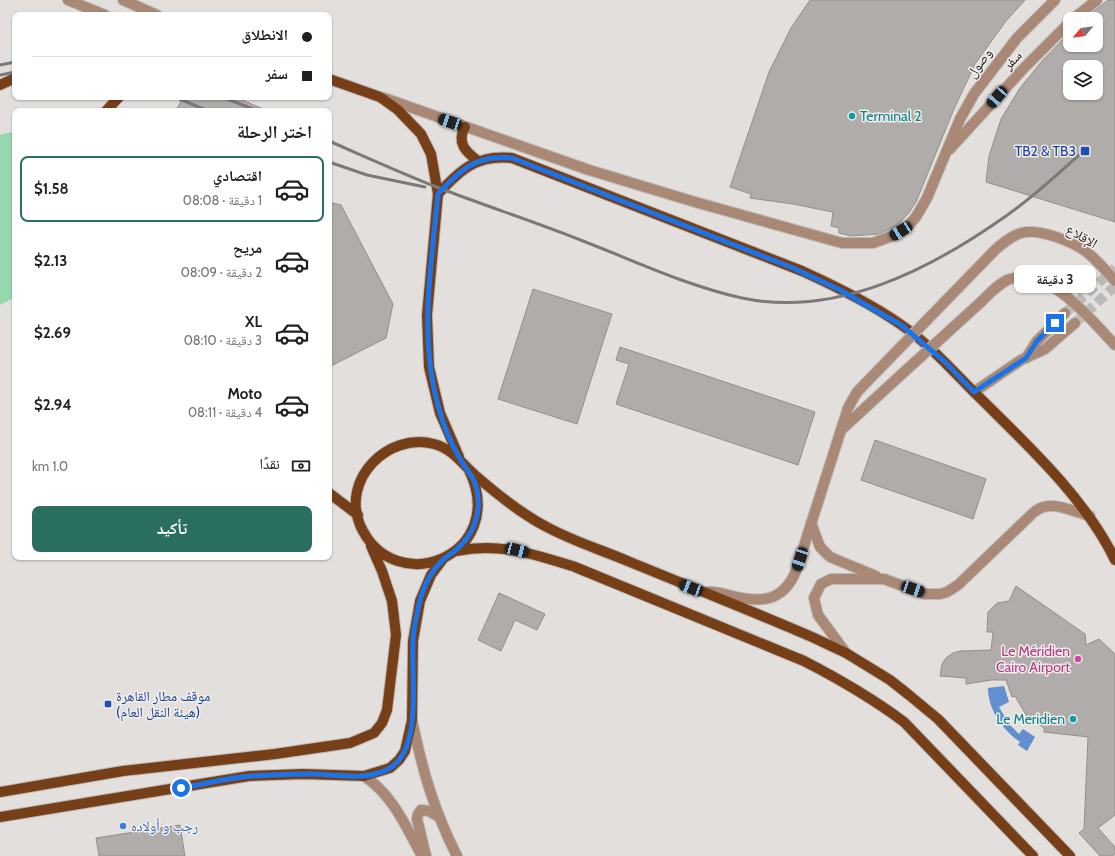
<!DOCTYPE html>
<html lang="ar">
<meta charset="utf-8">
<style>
body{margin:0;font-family:Cabin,"Noto Naskh Arabic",sans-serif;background:#f2f2f2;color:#202124;direction:rtl;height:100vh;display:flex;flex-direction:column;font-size:15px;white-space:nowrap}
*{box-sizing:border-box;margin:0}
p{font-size:13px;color:#757577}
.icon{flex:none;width:22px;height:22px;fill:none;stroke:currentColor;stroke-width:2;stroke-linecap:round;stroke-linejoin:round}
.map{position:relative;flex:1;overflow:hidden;direction:ltr}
.sheet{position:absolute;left:12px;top:108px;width:320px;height:452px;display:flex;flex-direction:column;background:#fff;border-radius:8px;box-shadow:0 1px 3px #0004;direction:rtl}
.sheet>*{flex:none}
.hud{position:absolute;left:12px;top:12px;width:320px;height:88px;border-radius:8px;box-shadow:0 1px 3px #0004;direction:rtl;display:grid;align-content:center;height:88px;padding:0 20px;background:#fff}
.needle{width:26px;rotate:241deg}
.tools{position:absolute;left:1063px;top:12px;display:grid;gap:8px}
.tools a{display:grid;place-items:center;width:40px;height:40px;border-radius:8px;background:#fff;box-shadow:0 1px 3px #0004;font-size:20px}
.end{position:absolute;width:18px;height:18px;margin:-9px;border:5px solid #1a73e8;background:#fff;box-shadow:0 0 0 2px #fff}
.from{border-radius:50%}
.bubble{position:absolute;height:28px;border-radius:8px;background:#fff;box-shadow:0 1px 3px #0004;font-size:13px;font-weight:700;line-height:28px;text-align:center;direction:rtl}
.car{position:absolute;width:12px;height:24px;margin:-12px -6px;border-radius:5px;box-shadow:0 0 3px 1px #0007;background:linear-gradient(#222 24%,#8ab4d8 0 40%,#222 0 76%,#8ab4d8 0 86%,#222 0)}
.hud b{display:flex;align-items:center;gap:14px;height:38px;font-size:15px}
.hud b+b{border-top:1px solid #e0e0e0}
.hud i{width:10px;height:10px;background:#202124}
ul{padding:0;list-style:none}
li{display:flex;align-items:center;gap:12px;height:66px;margin:0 8px 6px;padding:0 12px;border:2px solid transparent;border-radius:8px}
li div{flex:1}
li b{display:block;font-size:15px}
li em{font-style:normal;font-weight:700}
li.current{border-color:#2a6e60}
li>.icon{width:36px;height:36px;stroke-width:1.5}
h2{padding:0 20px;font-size:18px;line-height:48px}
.pay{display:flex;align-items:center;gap:10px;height:44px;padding:0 20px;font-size:15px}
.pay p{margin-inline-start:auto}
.action{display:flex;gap:8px;margin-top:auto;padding:8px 20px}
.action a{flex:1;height:46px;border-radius:8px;background:#2a6e60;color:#fff;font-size:16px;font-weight:700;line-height:46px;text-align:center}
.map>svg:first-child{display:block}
.green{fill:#95d8ad}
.water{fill:#628fcf}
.building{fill:#afaca9;stroke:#928f8c;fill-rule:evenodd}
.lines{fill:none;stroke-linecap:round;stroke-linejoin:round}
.minor-tunnel{stroke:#bcbab8;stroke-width:10;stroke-dasharray:10 5;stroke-linecap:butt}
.minor-casing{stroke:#bcbab8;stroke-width:12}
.major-casing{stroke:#bcbab8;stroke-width:12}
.minor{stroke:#a98875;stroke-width:10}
.major{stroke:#763f18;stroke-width:10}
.rail{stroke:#7c7a79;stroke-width:3}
.minor-bridge-casing{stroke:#bcbab8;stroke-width:12;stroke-linecap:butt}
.minor-bridge{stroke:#a98875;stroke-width:10}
.route{stroke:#1a73e8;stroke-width:5}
.culture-dot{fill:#0f9aa8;stroke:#f0edea;stroke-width:1.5}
.transit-dot{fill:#1a4fb4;stroke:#f0edea;stroke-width:1.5}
.hotel-dot{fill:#d1479c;stroke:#f0edea;stroke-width:1.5}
.shop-dot{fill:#3f7fe0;stroke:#f0edea;stroke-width:1.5}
.labels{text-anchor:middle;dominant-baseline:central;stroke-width:3;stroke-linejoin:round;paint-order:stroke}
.street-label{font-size:14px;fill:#262524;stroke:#f0edea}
.culture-label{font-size:14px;fill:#0d838f;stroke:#f0edea;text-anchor:start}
.transit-label{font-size:14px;fill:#164399;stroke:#f0edea;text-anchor:end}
.hotel-label{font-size:14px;fill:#b23c85;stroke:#f0edea;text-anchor:end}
.shop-label{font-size:14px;fill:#366cbe;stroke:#f0edea;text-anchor:start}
</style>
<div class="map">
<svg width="1115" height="856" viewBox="0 0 1115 856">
<rect width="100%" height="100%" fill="#e2dfdd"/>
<path class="green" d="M15,131V297L0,305V135Z"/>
<path class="water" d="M1004,686L1009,702L999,707L1009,724L1019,734L1023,729L1035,737L1027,751L1018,745L1020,742C1003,730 988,710 988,688Z"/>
<g class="building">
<path d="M810,0H1025L1006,21L975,64L954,109L916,202L908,214L896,226L879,234L851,236L839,233V228L831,226L833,212L793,204L750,198L751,194L730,187L769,72L791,28Z"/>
<path d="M1108,0H1115V222L986,182L989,156L1001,119L1020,88L1042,61L1070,32V45H1096V19H1084ZM1070,67H1096V93H1070Z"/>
<path d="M183,97H235L268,111H176Z"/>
<path d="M329,202L341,205L393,304L386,338L329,367Z"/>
<path d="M533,289L612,314L577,424L498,399Z"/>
<path d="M620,347L815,412L798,465L616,404L629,364L616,360Z"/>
<path d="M875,440L986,479L973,519L861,480Z"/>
<path d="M1016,586L1085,634L1086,645L1099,639L1115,654V815L1098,828L1115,847V854L1113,856H1100L1079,833L1084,829L1088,737L1044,732V728L1026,715L1015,696L1012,697L1006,680H991L966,684V678L940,676L942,664L946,658L953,653L960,651L991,650L993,632H987L988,612L997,603L1009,601Z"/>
<path d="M499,593L545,614L537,630L515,620L501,651L478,640Z"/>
<path d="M180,825L185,856H99L96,838Z"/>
</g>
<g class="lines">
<g class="minor-tunnel">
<path d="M1065,313L1115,268"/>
<path d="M1075,323L1115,286"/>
</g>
<g class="minor-casing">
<g id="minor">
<path d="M68,0L105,15"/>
<path d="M123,0L157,15"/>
<path d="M1073,19L1097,0"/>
<path d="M384,98L589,170L695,202L842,243H873L892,236L909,225L916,217L927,198L960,119L974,94L1017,38L1055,0"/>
<path d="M950,149L1024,68L1070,22"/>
<path d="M981,302C989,294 999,283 1010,279C1050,267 1091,320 1115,345"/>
<path d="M1026,358L1037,341L1065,313"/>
<path d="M974,392L1021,360L1045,349L1075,323"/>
<path d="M841,430L903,373"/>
<path d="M811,523L820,547L830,557L876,576"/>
<path d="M707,592C716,591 723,594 732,596C761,603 783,602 796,571L848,408L857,392L890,358"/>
<path d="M846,653L818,615L814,598L821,584L831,579H884L925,594H940L947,592L958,585L1033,513C1049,498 1071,511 1090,516"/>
<path d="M412,720C422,769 434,811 457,856"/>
<path d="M364,776C393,795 406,827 422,856"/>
<path d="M426,856L417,819L418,814L421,810L429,811L439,817"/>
</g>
</g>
<g class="major-casing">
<g id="major">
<path d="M329,79L380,97L398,110L421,134L431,154L438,194L427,315L429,367L440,413L459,457"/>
<path d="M0,85L15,78"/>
<path d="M106,111L119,97"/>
<path d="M465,127C456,143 466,152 478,161"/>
<path d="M438,194C460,170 477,154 512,158L802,271C835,286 870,303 900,324C928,343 950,368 974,392C1023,441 1085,497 1115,560"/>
<path d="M469,470C510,555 394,602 360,525C341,479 388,432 434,444C453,449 462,464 476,476C498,495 520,513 545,526C572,541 602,550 630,562C691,587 752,611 812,637L846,653L890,680L909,695L938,719L1070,856"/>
<path d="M329,493L358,515"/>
<path d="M456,551C499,542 534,554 575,567L804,661C839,679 872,698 904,722L1033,856"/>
<path d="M0,792L123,771L275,754L350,743L374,733L382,723L387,710L396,635L392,601L382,571L371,546"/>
<path d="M0,817L249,776L303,774L364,776L390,768L399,760L405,751L412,720L413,641L420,601L431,575L443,559"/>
</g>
</g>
<use href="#minor" class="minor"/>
<use href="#major" class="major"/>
<g class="rail">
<path d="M0,65L15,62"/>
<path d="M0,75L15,72"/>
<path d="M175,97L208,111"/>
<path d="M222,97L258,111"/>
<path d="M329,141C368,158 407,176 447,191C492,208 538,223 583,241C635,261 687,286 742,298C837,318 931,269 1006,216C1032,198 1056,176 1079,155"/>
<path d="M329,162L367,175L425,187"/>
</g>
<g class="minor-bridge-casing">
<g id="minor-bridge">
<path d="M890,358L995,250C1003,243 1011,236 1021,233C1039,228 1075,242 1089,254C1099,262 1107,272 1115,281"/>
<path d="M903,373L981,302"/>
</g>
</g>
<use href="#minor-bridge" class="minor-bridge"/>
</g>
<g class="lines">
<path class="route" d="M181,788C204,784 227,778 251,776C270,775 289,774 309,774C335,774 366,782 390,768C423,748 411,675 413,642C413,633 415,623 417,614C420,594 429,572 444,559C448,555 453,553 457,549C472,536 480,517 478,498C477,478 467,472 459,457C451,443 444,427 440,412C418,340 431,267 438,194C460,170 477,154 512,158L793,268L840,290L901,325L944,361L974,392L1026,358L1037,341L1055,323"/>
</g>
<g class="culture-dot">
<circle cx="852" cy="116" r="4"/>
<circle cx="1073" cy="719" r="4"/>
</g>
<g class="transit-dot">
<rect x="1080" y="146" width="10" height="10" rx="2"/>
<rect x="104" y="700" width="8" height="8" rx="2"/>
</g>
<circle class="hotel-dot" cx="1078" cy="659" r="4"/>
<circle class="shop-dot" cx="123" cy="826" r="4"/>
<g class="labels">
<g class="street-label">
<text transform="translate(1012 60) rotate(-47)">سفر</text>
<text transform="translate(979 63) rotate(-54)">وصول</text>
<text transform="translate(1082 236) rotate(30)">الإقلاع</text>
</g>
<g class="culture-label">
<text x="860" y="116">Terminal 2</text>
<text x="1065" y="719" text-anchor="end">Le Meridien</text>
</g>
<g class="transit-label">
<text x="1076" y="151">TB2 &amp; TB3</text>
<text x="116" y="696" text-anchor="start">موقف مطار القاهرة<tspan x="116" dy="16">(هيئة النقل العام)</tspan></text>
</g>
<g class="hotel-label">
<text x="1070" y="651">Le Méridien<tspan x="1070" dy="16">Cairo Airport</tspan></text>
</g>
<g class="shop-label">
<text x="131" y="826">رجب و أولاده</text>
</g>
</g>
</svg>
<div class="tools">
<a><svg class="needle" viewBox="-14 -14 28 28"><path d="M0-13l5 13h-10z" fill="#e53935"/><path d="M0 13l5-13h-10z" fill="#757577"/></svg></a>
<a><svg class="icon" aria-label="layers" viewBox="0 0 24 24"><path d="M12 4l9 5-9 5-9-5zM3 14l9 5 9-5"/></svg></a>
</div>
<i class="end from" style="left:181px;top:788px"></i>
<i class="end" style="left:1055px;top:323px"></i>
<div class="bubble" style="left:1014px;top:265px;width:82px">3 دقيقة</div>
<i class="car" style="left:997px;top:97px;rotate:221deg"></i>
<i class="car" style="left:450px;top:122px;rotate:289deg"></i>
<i class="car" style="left:901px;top:231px;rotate:238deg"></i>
<i class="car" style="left:517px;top:550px;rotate:105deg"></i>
<i class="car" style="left:800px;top:559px;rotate:198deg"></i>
<i class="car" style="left:691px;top:588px;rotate:291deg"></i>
<i class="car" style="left:913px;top:589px;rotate:109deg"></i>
<div class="hud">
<b><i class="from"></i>الانطلاق</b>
<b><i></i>سفر</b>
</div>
<section class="sheet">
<h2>اختر الرحلة</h2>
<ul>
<li class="current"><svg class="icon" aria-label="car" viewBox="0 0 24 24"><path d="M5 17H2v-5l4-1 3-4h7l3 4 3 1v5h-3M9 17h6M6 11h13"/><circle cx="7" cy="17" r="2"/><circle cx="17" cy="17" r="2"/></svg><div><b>اقتصادي</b><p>1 دقيقة · 08:08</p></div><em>$1.58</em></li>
<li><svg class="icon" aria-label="car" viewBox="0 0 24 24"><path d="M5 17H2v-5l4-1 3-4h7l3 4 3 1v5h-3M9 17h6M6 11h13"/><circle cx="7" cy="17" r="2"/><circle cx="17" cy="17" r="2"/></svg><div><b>مريح</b><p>2 دقيقة · 08:09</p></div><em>$2.13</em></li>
<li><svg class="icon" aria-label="car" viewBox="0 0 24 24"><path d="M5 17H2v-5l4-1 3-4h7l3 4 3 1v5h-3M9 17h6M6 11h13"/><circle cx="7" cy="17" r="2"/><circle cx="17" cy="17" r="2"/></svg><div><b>XL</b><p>3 دقيقة · 08:10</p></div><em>$2.69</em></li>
<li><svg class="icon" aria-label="car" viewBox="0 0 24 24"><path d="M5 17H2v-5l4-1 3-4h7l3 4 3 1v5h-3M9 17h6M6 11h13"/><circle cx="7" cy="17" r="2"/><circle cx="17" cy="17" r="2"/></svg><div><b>Moto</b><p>4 دقيقة · 08:11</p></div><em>$2.94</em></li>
</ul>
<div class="pay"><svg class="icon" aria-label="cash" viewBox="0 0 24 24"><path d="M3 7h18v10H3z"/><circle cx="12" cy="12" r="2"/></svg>نقدًا<p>1.0 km</p></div>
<div class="action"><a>تأكيد</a></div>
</section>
</div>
